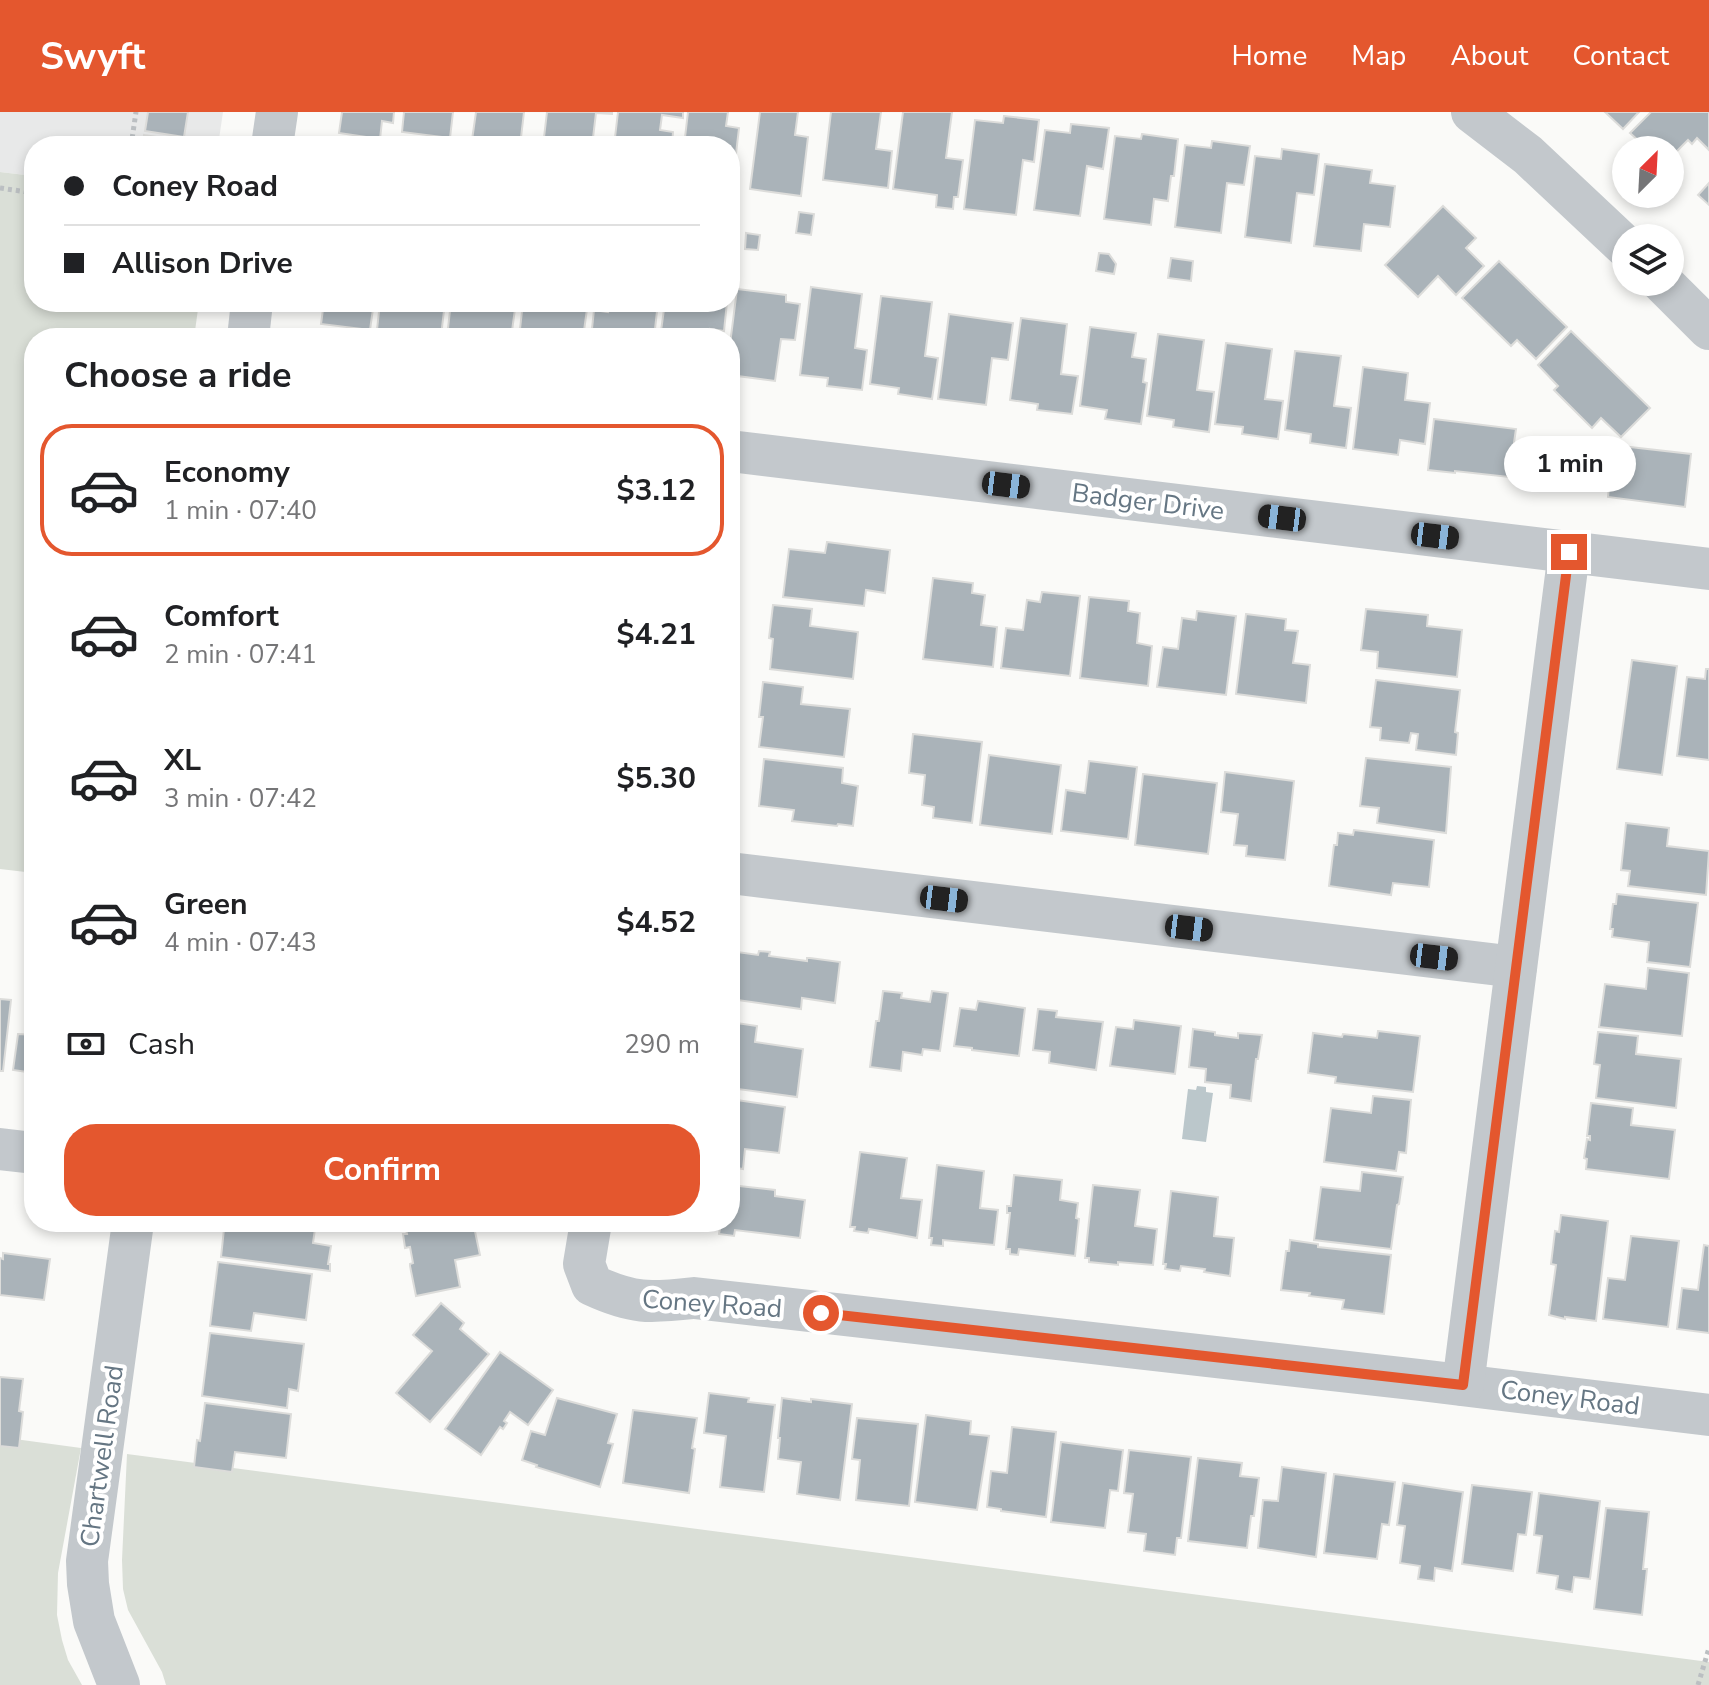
<!DOCTYPE html>
<meta charset="utf-8">
<style>
body{margin:0;font-family:"Nunito Sans",sans-serif;background:#f6f6f6;color:#202124;height:100vh;display:flex;flex-direction:column;font-size:30px;white-space:nowrap}
*{box-sizing:border-box;margin:0}
p{font-size:26px;color:#757577}
.icon{flex:none;width:44px;height:44px;fill:none;stroke:currentColor;stroke-width:2;stroke-linecap:round;stroke-linejoin:round}
.map{position:relative;flex:1;overflow:hidden}
.panel{position:absolute;left:24px;top:216px;width:716px;height:904px;display:flex;flex-direction:column;background:#fff;border-radius:32px;box-shadow:0 4px 12px #0003}
.panel>*{flex:none}
.top-card{position:absolute;left:24px;top:24px;width:716px;height:176px;border-radius:32px;box-shadow:0 4px 12px #0003;display:grid;align-content:center;height:176px;padding:0 40px;background:#fff}
.needle{width:52px;rotate:24deg}
.controls{position:absolute;left:1612px;top:24px;display:grid;gap:16px}
.controls a{display:grid;place-items:center;width:72px;height:72px;border-radius:50%;background:#fff;box-shadow:0 4px 12px #0003;font-size:40px}
.end{position:absolute;width:36px;height:36px;margin:-18px;border:10px solid #e4572e;background:#fff;box-shadow:0 0 0 4px #fff}
.from{border-radius:50%}
.bubble{position:absolute;height:56px;border-radius:28px;background:#fff;box-shadow:0 4px 12px #0003;font-size:26px;font-weight:700;line-height:56px;text-align:center}
.car{position:absolute;width:24px;height:48px;margin:-24px -12px;border-radius:10px;box-shadow:0 0 6px 2px #0007;background:linear-gradient(#222 24%,#8ab4d8 0 40%,#222 0 76%,#8ab4d8 0 86%,#222 0)}
.top-card b{display:flex;align-items:center;gap:28px;height:76px;font-size:30px}
.top-card b+b{border-top:2px solid #e0e0e0}
.top-card i{width:20px;height:20px;background:#202124}
ul{padding:0;list-style:none}
li{display:flex;align-items:center;gap:24px;height:132px;margin:0 16px 12px;padding:0 24px;border:4px solid transparent;border-radius:32px}
li div{flex:1}
li b{display:block;font-size:30px}
li em{font-style:normal;font-weight:700}
li.current{border-color:#e4572e}
li>.icon{width:72px;height:72px;stroke-width:1.5}
h2{padding:0 40px;font-size:36px;line-height:96px}
.pay{display:flex;align-items:center;gap:20px;height:88px;padding:0 40px;font-size:30px}
.pay p{margin-inline-start:auto}
.cta{display:flex;gap:16px;margin-top:auto;padding:16px 40px}
.cta a{flex:1;height:92px;border-radius:32px;background:#e4572e;color:#fff;font-size:32px;font-weight:700;line-height:92px;text-align:center}
header{display:flex;align-items:center;gap:48px;box-sizing:border-box;height:112px;padding:0 40px;background:#e4572e;color:#fff}
header strong{font-size:38px}
nav{display:flex;gap:44px;margin-inline-start:auto;font-size:28px}
.map>svg:first-child{display:block}
.built{fill:#e8e9e9}
.green{fill:#dadfd7}
.water{fill:#bbc7cb}
.building{fill:#aab3b9;stroke:#dcdcda;stroke-width:2}
.lines{fill:none;stroke-linecap:round;stroke-linejoin:round}
.path{stroke:#bbbfc2;stroke-width:5;stroke-dasharray:4 4;stroke-linecap:butt}
.minor{stroke:#c3c8cc;stroke-width:42}
.route{stroke:#e4572e;stroke-width:10}
.labels{text-anchor:middle;dominant-baseline:central;stroke-width:8;stroke-linejoin:round;paint-order:stroke}
.street-label{font-size:26px;fill:#657683;stroke:#fff}
</style>
<header>
<strong>Swyft</strong>
<nav><a>Home</a><a>Map</a><a>About</a><a>Contact</a></nav>
</header>
<div class="map">
<svg width="1709" height="1573" viewBox="0 0 1709 1573">
<rect width="100%" height="100%" fill="#fafaf8"/>
<path class="built" d="M0,0H223L218,34H34V64L0,60Z"/>
<g class="green">
<path d="M0,60L34,64V190H199L194,226H34V761L0,757Z"/>
<path d="M0,1325L81,1336L58,1461L57,1503L62,1528L68,1548L82,1573H0Z"/>
<path d="M127,1342L1709,1550V1573H166L162,1560L128,1498L123,1477L122,1448Z"/>
</g>
<path class="water" d="M1197,974L1206,975V980L1213,981L1206,1030L1182,1027L1188,977L1196,978Z"/>
<g class="building">
<path d="M148,0H188L184,25L145,19Z"/>
<path d="M342,0H394L393,11L382,9L380,27L339,21Z"/>
<path d="M404,0H453L450,26L402,20Z"/>
<path d="M476,0H524L520,34L472,28Z"/>
<path d="M547,0H612V2L596,1L592,34H543Z"/>
<path d="M618,0H683V6L662,3L660,18L673,20L672,34H614Z"/>
<path d="M688,0H728L726,14L739,16L732,76H730V34H684Z"/>
<path d="M760,0H798L795,23L808,25L801,84L750,77Z"/>
<path d="M831,0H881L876,37L892,39L888,76L823,68Z"/>
<path d="M903,0H952L946,46L963,48L958,85H954L953,97L936,95L937,83L893,77Z"/>
<path d="M1605,0H1639L1623,17Z"/>
<path d="M1651,0H1709V38L1697,26L1692,32L1688,28L1670,46V38H1649L1630,21Z"/>
<path d="M1004,4L1039,8L1034,50L1023,48L1016,103L964,97L975,8L1003,11Z"/>
<path d="M1071,12L1109,16L1103,57L1087,54L1080,104L1034,98L1045,18L1070,21Z"/>
<path d="M1142,22L1178,27L1174,64H1171L1168,89L1154,87L1151,113L1104,107L1115,24L1141,27Z"/>
<path d="M144,23L183,29V34H143Z"/>
<path d="M1212,29L1250,34L1244,73L1227,71L1221,121L1175,115L1185,33L1211,36Z"/>
<path d="M1282,37L1319,42L1314,83L1297,81L1291,131L1245,125L1255,44L1281,47Z"/>
<path d="M1325,52L1372,58L1370,71L1395,74L1390,115L1364,112L1361,139L1314,134Z"/>
<path d="M1709,71V93L1698,83Z"/>
<path d="M1443,94L1476,126L1466,136L1484,154L1456,183L1438,164L1418,185L1385,153Z"/>
<path d="M799,100L814,102L811,123L796,121Z"/>
<path d="M746,121L760,123L758,138L745,137Z"/>
<path d="M1099,141L1109,142L1116,152L1114,162L1096,159Z"/>
<path d="M1171,146L1193,149L1191,169L1168,166Z"/>
<path d="M1499,149L1567,215L1536,247L1517,228L1511,234L1462,186Z"/>
<path d="M811,175L862,182L855,236L867,238L862,278L827,274L828,266L800,263Z"/>
<path d="M737,177L786,183V190L800,192L795,228L781,227L775,269L730,263V232Z"/>
<path d="M881,184L932,190L925,244L938,246L932,287L898,282L899,276L870,272Z"/>
<path d="M324,190H374L370,218L321,212Z"/>
<path d="M380,190H445L441,224L416,221V224L377,218Z"/>
<path d="M451,190H516L511,226L447,225Z"/>
<path d="M523,190L540,192V190H588L583,226H519Z"/>
<path d="M609,190H658L654,226H591L594,198L608,200Z"/>
<path d="M665,190H727L724,219L710,217L709,226H660Z"/>
<path d="M949,202L1013,211L1008,248L992,246L986,293L938,287Z"/>
<path d="M1021,206L1067,212L1061,262L1078,264L1072,302L1037,298L1038,292L1010,288Z"/>
<path d="M1090,215L1136,221L1132,245L1146,247L1143,270L1147,271L1141,312L1105,307L1107,298L1080,294Z"/>
<path d="M1571,219L1650,296L1621,325L1601,306L1592,316L1554,278L1558,274L1538,253Z"/>
<path d="M1158,222L1204,228L1197,278L1214,280L1209,320L1173,315L1174,308L1147,304Z"/>
<path d="M1226,231L1272,237L1265,287L1283,289L1278,327L1242,322L1243,315L1215,312Z"/>
<path d="M1295,239L1341,244L1334,294L1351,296L1346,336L1310,331L1311,322L1285,318Z"/>
<path d="M1363,255L1408,261L1405,288L1430,291L1425,332L1400,328L1398,343L1353,337Z"/>
<path d="M1434,307L1516,317L1509,365L1455,359V361L1428,358Z"/>
<path d="M1586,330L1691,342L1685,395L1608,385L1609,374L1581,371Z"/>
<path d="M827,430L890,438L885,481L866,478L864,494L783,485L789,437L825,441Z"/>
<path d="M933,466L973,471L972,481L985,483L981,513L997,515L993,555L923,547Z"/>
<path d="M1042,480L1080,484L1070,564L1001,556L1006,516L1023,518L1027,488L1040,490Z"/>
<path d="M1089,485L1129,489L1128,499L1140,501L1137,531L1152,534L1148,574L1080,566Z"/>
<path d="M773,493L812,497L810,514L858,520L853,567L770,557L773,527L769,526Z"/>
<path d="M1366,497L1428,503L1427,514L1462,518L1457,565L1377,556L1378,540L1361,538Z"/>
<path d="M1197,499L1236,504L1226,583L1157,575L1163,535L1178,537L1182,506L1196,508Z"/>
<path d="M1246,502L1286,507L1285,518L1298,519L1293,551L1310,553L1306,591L1236,582Z"/>
<path d="M1632,548L1677,554L1662,663L1617,657Z"/>
<path d="M1706,557H1709V648L1677,644L1687,565L1705,567Z"/>
<path d="M1376,568L1460,578L1455,620L1458,621L1456,643L1416,638L1418,622L1411,621L1409,631L1380,628L1381,616L1370,615Z"/>
<path d="M763,570L803,575L801,592L850,597L844,645L759,635L763,605H759Z"/>
<path d="M913,622L982,630L972,711L933,706L934,695L922,693L925,663L909,661Z"/>
<path d="M989,643L1061,653L1052,722L980,713Z"/>
<path d="M1366,646L1451,655L1446,721L1377,711L1379,696L1360,694Z"/>
<path d="M764,647L843,656L842,671L858,674L853,714L838,712L837,714L792,709L794,698L759,694Z"/>
<path d="M1089,649L1137,655L1128,727L1061,719L1066,678L1085,681Z"/>
<path d="M1225,660L1294,669L1285,748L1246,744L1247,734L1234,733L1238,702L1221,700Z"/>
<path d="M1143,662L1217,671L1208,742L1135,733Z"/>
<path d="M1626,711L1669,716L1667,734L1709,739L1706,783L1628,774L1630,759L1621,758Z"/>
<path d="M1354,718L1434,728L1429,775L1393,771L1391,783L1329,774L1334,733H1337L1338,721L1353,723Z"/>
<path d="M1617,782L1698,791L1690,855L1647,850L1649,830L1612,825L1613,817H1610L1613,792H1616Z"/>
<path d="M730,839L758,843L759,839L770,840L769,844L807,849V846H810L840,850L835,891L802,886L801,897L730,887Z"/>
<path d="M1648,856L1689,861L1682,924L1599,915L1605,872L1646,877Z"/>
<path d="M883,879L902,881L901,886L930,890L932,879L948,881L940,939L923,937L922,943L903,940L901,959L870,955L876,909H879Z"/>
<path d="M0,887L11,888L3,959H0Z"/>
<path d="M978,889L1025,896L1019,944L972,938V936L954,934L960,896L976,898Z"/>
<path d="M1038,897L1057,899L1056,905L1103,910L1096,958L1049,951L1050,940L1033,938Z"/>
<path d="M1134,908L1181,914L1175,962L1110,954L1116,915L1133,917Z"/>
<path d="M730,910L757,914L755,930L803,937L797,985L730,976Z"/>
<path d="M1193,917L1215,920V923L1238,926V921L1262,923L1258,947H1256L1251,989L1230,986L1231,973L1205,970L1206,957L1189,955Z"/>
<path d="M1378,919L1420,924L1413,980L1335,971L1336,965L1308,961L1313,921L1342,925L1343,922L1377,926Z"/>
<path d="M1598,920L1638,924L1636,942L1681,947L1676,996L1596,986L1600,953L1594,952Z"/>
<path d="M18,922L34,923V961L13,958Z"/>
<path d="M1373,984L1411,988L1406,1041L1399,1040L1396,1059L1324,1050L1331,996L1371,1001Z"/>
<path d="M730,987L785,995L779,1041L745,1037L743,1057L730,1055Z"/>
<path d="M1591,991L1633,996L1631,1013L1675,1018L1669,1067L1586,1057L1587,1047L1584,1046L1587,1027L1590,1028V1024H1587Z"/>
<path d="M860,1040L907,1046L901,1086L922,1088L917,1126L869,1117L868,1121L854,1119L855,1115H850Z"/>
<path d="M937,1053L984,1059L980,1096L998,1098L994,1133L943,1128V1134L931,1133L932,1126H929Z"/>
<path d="M1362,1060L1403,1065L1399,1092L1397,1093L1391,1137L1314,1128L1321,1075L1360,1079Z"/>
<path d="M1014,1063L1062,1068L1060,1088L1078,1091L1076,1106L1079,1107L1075,1144L1019,1137L1018,1143L1010,1142V1137H1006L1010,1101H1007V1094H1011Z"/>
<path d="M730,1073L775,1078V1084L805,1088L800,1126L735,1118L734,1124L719,1122L720,1116L693,1113V1110H730Z"/>
<path d="M1093,1073L1140,1078L1135,1114L1157,1117L1153,1153L1118,1150V1153L1089,1150V1146H1085Z"/>
<path d="M1171,1079L1218,1085L1214,1124L1234,1126L1230,1164L1204,1160L1205,1157L1181,1154L1180,1159L1165,1157L1166,1152H1163Z"/>
<path d="M1561,1103L1608,1109L1596,1209L1565,1205V1207L1549,1203L1556,1153L1551,1152L1555,1119L1559,1120Z"/>
<path d="M229,1110H316L313,1131L331,1134L328,1152H330V1159L221,1145L224,1117L228,1118Z"/>
<path d="M421,1110H473L480,1143L455,1148L460,1175L416,1184L410,1154V1152L413,1151L410,1135L405,1136L403,1122H407L405,1113Z"/>
<path d="M1631,1124L1679,1129L1668,1215L1603,1207L1608,1166L1625,1168Z"/>
<path d="M1290,1128L1318,1132V1135L1391,1143L1384,1202L1342,1197L1344,1188L1309,1184L1310,1181L1281,1178L1286,1139H1289Z"/>
<path d="M1704,1133L1709,1134V1221L1677,1217L1682,1176L1698,1178Z"/>
<path d="M3,1141L50,1147L44,1188L0,1183V1146L3,1147Z"/>
<path d="M218,1150L312,1162L306,1208L254,1201L251,1219L210,1214Z"/>
<path d="M441,1191L464,1211L460,1217L489,1242L430,1310L396,1281L432,1239L413,1223Z"/>
<path d="M210,1221L304,1232L298,1279L289,1277L287,1296L202,1284Z"/>
<path d="M500,1240L553,1278L528,1313L510,1300L504,1309L507,1311L503,1317L500,1315L481,1343L445,1317Z"/>
<path d="M0,1265L23,1267L19,1299L23,1300L19,1336L0,1334Z"/>
<path d="M709,1281L749,1286L748,1290L775,1293L764,1380L720,1375L726,1324L704,1321Z"/>
<path d="M557,1286L617,1302L608,1331L613,1332L600,1375L536,1355L537,1353L522,1348L531,1319L545,1323Z"/>
<path d="M782,1286L811,1290V1287L852,1292L840,1388L797,1382L801,1350L778,1347L780,1326H778Z"/>
<path d="M205,1291L291,1302L286,1346L235,1340L232,1360L194,1355L197,1328L200,1329Z"/>
<path d="M633,1298L697,1306L692,1336L695,1337L689,1381L623,1371Z"/>
<path d="M926,1303L971,1309L970,1322L989,1324L977,1398L915,1390Z"/>
<path d="M857,1306L918,1312L909,1394L856,1388L860,1348L852,1347Z"/>
<path d="M1012,1315L1056,1320L1046,1405L1001,1399V1397L987,1395L991,1359L1007,1361Z"/>
<path d="M1061,1330L1123,1338L1118,1379L1110,1378L1105,1416L1051,1410Z"/>
<path d="M1129,1338L1191,1345L1181,1426H1177L1175,1443L1144,1439L1146,1422L1128,1420L1133,1382L1124,1381Z"/>
<path d="M1198,1346L1242,1351L1240,1364L1259,1366L1254,1404H1251L1247,1436L1188,1429Z"/>
<path d="M1282,1355L1326,1361L1316,1445L1258,1436L1263,1388L1278,1389Z"/>
<path d="M1334,1362L1395,1370L1389,1413L1382,1412L1377,1447L1324,1441Z"/>
<path d="M1403,1371L1463,1380L1452,1459L1435,1456L1434,1469L1418,1467L1420,1454L1400,1451L1405,1414L1397,1413Z"/>
<path d="M1472,1373L1532,1380L1526,1423L1518,1422L1513,1459L1462,1452Z"/>
<path d="M1539,1381L1600,1389L1590,1467L1574,1465L1572,1480L1556,1477L1558,1464L1537,1461L1542,1424L1534,1423Z"/>
<path d="M1606,1396L1649,1400L1643,1457H1647L1642,1503L1594,1497Z"/>
</g>
<g class="lines">
<g class="path">
<path d="M131,34L136,0"/>
<path d="M0,76L34,81"/>
<path d="M1698,1573L1709,1536"/>
</g>
<g class="minor">
<path d="M1472,0L1528,43L1626,135"/>
<path d="M272,34L277,0"/>
<path d="M1662,170L1709,217"/>
<path d="M248,226L252,190"/>
<path d="M730,339L1709,457"/>
<path d="M730,761L1516,855"/>
<path d="M0,1037L34,1041"/>
<path d="M591,1110L584,1152L592,1173C633,1192 649,1191 694,1186L1420,1268L1709,1303"/>
<path d="M1463,1273L1569,440"/>
<path d="M119,1573L94,1509L88,1472L87,1449L133,1110"/>
</g>
</g>
<g class="lines">
<path class="route" d="M821,1201L1463,1273L1569,440"/>
</g>
<g class="labels">
<g class="street-label">
<text transform="translate(1148 390) rotate(7)">Badger Drive</text>
<text transform="translate(712 1192) rotate(4)">Coney Road</text>
<text transform="translate(1570 1286) rotate(7)">Coney Road</text>
<text transform="translate(102 1344) rotate(-82)">Chartwell Road</text>
</g>
</g>
</svg>
<div class="controls">
<a><svg class="needle" viewBox="-14 -14 28 28"><path d="M0-13l5 13h-10z" fill="#e53935"/><path d="M0 13l5-13h-10z" fill="#757577"/></svg></a>
<a><svg class="icon" aria-label="layers" viewBox="0 0 24 24"><path d="M12 4l9 5-9 5-9-5zM3 14l9 5 9-5"/></svg></a>
</div>
<i class="end from" style="left:821px;top:1201px"></i>
<i class="end" style="left:1569px;top:440px"></i>
<div class="bubble" style="left:1504px;top:324px;width:132px">1 min</div>
<i class="car" style="left:1006px;top:373px;rotate:97deg"></i>
<i class="car" style="left:1282px;top:406px;rotate:277deg"></i>
<i class="car" style="left:1435px;top:424px;rotate:97deg"></i>
<i class="car" style="left:944px;top:787px;rotate:97deg"></i>
<i class="car" style="left:1189px;top:816px;rotate:97deg"></i>
<i class="car" style="left:1434px;top:845px;rotate:97deg"></i>
<div class="top-card">
<b><i class="from"></i>Coney Road</b>
<b><i></i>Allison Drive</b>
</div>
<section class="panel">
<h2>Choose a ride</h2>
<ul>
<li class="current"><svg class="icon" aria-label="car" viewBox="0 0 24 24"><path d="M5 17H2v-5l4-1 3-4h7l3 4 3 1v5h-3M9 17h6M6 11h13"/><circle cx="7" cy="17" r="2"/><circle cx="17" cy="17" r="2"/></svg><div><b>Economy</b><p>1 min · 07:40</p></div><em>$3.12</em></li>
<li><svg class="icon" aria-label="car" viewBox="0 0 24 24"><path d="M5 17H2v-5l4-1 3-4h7l3 4 3 1v5h-3M9 17h6M6 11h13"/><circle cx="7" cy="17" r="2"/><circle cx="17" cy="17" r="2"/></svg><div><b>Comfort</b><p>2 min · 07:41</p></div><em>$4.21</em></li>
<li><svg class="icon" aria-label="car" viewBox="0 0 24 24"><path d="M5 17H2v-5l4-1 3-4h7l3 4 3 1v5h-3M9 17h6M6 11h13"/><circle cx="7" cy="17" r="2"/><circle cx="17" cy="17" r="2"/></svg><div><b>XL</b><p>3 min · 07:42</p></div><em>$5.30</em></li>
<li><svg class="icon" aria-label="car" viewBox="0 0 24 24"><path d="M5 17H2v-5l4-1 3-4h7l3 4 3 1v5h-3M9 17h6M6 11h13"/><circle cx="7" cy="17" r="2"/><circle cx="17" cy="17" r="2"/></svg><div><b>Green</b><p>4 min · 07:43</p></div><em>$4.52</em></li>
</ul>
<div class="pay"><svg class="icon" aria-label="cash" viewBox="0 0 24 24"><path d="M3 7h18v10H3z"/><circle cx="12" cy="12" r="2"/></svg>Cash<p>290 m</p></div>
<div class="cta"><a>Confirm</a></div>
</section>
</div>
